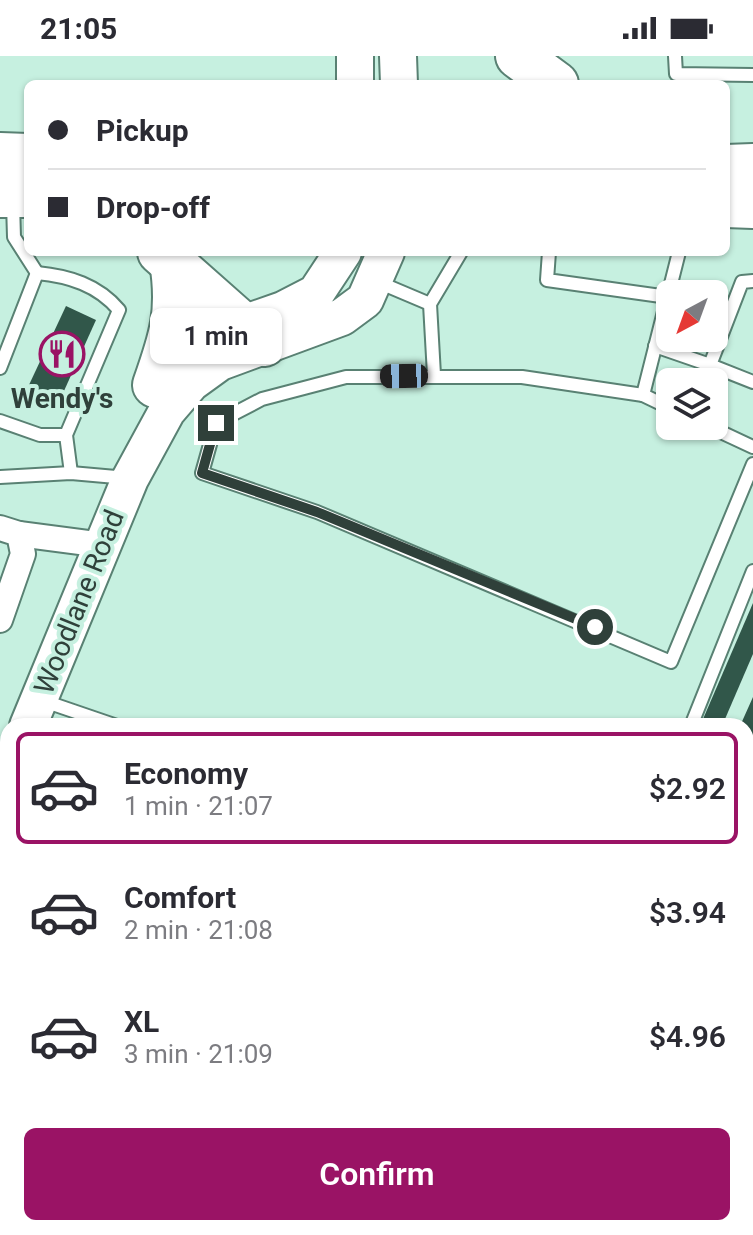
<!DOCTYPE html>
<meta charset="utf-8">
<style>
body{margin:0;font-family:Roboto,sans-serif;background:#f7f7f7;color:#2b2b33;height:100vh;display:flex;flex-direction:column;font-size:30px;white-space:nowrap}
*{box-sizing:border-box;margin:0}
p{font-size:26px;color:#7c7c81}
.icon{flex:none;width:44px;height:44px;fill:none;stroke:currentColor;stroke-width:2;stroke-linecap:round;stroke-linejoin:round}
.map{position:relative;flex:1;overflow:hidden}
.drawer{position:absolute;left:0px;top:662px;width:754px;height:518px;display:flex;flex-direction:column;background:#fff;border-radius:24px 24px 0 0;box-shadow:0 2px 6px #0004}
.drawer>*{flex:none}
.top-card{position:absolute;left:24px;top:24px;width:706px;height:176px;border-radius:12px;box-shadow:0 2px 6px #0004;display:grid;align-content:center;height:176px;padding:0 24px;background:#fff}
.needle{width:52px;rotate:221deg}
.buttons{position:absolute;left:656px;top:224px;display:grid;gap:16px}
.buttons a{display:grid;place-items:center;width:72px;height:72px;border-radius:12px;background:#fff;box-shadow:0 2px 6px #0004;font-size:40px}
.end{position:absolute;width:36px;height:36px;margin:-18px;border:10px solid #2f403a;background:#fff;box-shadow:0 0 0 4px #fff}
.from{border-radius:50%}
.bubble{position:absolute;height:56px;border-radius:12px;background:#fff;box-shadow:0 2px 6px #0004;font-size:26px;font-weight:600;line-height:56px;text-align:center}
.car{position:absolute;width:24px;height:48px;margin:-24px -12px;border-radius:10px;box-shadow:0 0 6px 2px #0007;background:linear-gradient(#222 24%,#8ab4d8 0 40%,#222 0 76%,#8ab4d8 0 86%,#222 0)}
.top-card b{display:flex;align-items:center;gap:28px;height:76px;font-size:30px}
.top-card b+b{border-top:2px solid #e1e1e2}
.top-card i{width:20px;height:20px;background:#2b2b33}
ul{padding:14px 0 0;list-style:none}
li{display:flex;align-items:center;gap:24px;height:112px;margin:0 16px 12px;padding:0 8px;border:4px solid transparent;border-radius:12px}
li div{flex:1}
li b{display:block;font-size:30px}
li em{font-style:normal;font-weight:600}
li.on{border-color:#9a1365}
li>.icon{width:72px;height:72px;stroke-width:1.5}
.action{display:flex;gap:16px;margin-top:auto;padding:16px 24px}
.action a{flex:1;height:92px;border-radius:12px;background:#9a1365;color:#fff;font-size:32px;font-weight:600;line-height:92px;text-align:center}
.status{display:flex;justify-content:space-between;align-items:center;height:56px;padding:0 40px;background:#fff;direction:ltr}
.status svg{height:22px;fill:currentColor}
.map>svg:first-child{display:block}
.building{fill:#31574a}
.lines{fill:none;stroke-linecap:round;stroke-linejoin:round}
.lane-casing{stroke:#598173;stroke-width:16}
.street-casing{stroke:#598173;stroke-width:28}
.secondary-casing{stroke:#598173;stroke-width:40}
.highway-casing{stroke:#598173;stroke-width:48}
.lane{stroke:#fff;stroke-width:12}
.street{stroke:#fff;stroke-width:24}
.secondary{stroke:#fff;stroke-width:36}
.highway{stroke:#fff;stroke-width:44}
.route{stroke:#2f403a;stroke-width:10}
.labels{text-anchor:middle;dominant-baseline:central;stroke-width:8;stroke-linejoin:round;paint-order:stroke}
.poi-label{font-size:28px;font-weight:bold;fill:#2f403a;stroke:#c6f0e0}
.street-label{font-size:28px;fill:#2f403a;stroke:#c6f0e0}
</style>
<div class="status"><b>21:05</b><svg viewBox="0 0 49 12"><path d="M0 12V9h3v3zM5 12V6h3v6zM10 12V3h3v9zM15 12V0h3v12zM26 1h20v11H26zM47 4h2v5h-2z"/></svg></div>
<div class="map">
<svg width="753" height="1179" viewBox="0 0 753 1179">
<rect width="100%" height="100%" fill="#c6f0e0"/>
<g class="building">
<path d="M66,250L96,264L59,346L28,331Z"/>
<path d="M753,547V598L722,670H700Z"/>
<path d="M753,641V692L746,709V670H740Z"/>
<path d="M8,870V922L0,919V889Z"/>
</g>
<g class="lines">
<g class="lane-casing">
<g id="lane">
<path d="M675,0L676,18L753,19"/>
<path d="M13,147L14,181L37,217"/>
<path d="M549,196L547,224L668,241"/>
<path d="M679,196L643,339L522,321H346L262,343L216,367L202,417L317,456L671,606L753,408"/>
<path d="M37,217C69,220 98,229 119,254L66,379L71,417"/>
<path d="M378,226L430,248"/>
<path d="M655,290L710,309L742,226L753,225"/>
<path d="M710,309L753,326"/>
<path d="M0,312L37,217"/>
<path d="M434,319L430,248L461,196"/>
<path d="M643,339L670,352"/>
<path d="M0,365L40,379H66"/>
<path d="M708,370L753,391"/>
<path d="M0,421L71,417L127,422"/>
<path d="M41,644L117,670"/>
<path d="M691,670L753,515"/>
<path d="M746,765L753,768"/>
<path d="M0,1025L8,1027"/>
</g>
</g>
<g class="street-casing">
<g id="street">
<path d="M0,472L19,478L23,498L0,564"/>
<path d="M19,478L103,489"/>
<path d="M746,1160L753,1166"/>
</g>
</g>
<g class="secondary-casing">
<g id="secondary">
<path d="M398,0L399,28"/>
<path d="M355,28V0"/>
<path d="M158,325L194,285L283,254L316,237L343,196"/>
<path d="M28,670L130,423L167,355L191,327L220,306L342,261L365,244L386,196"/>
<path d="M0,738L8,718"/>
</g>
</g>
<g class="highway-casing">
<g id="highway">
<path d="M518,0L556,28"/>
<path d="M0,99L28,100"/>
<path d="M726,111L753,110"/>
<path d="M0,139H28"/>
<path d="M726,149L753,150"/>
<path d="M160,196L264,288"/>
<path d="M155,329C172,281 180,256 172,205"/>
</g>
</g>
<use href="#lane" class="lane"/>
<use href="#street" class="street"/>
<use href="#secondary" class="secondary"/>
<use href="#highway" class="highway"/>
</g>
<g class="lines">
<path class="route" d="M216,367L202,417L317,456L595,571"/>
</g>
<defs>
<g id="restaurant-ring" transform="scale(2.3)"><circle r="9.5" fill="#c6f0e0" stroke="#9a1365" stroke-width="1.5"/><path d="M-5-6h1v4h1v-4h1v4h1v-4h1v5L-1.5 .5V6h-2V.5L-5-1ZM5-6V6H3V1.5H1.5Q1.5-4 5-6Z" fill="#9a1365"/></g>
</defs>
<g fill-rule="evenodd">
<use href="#restaurant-ring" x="62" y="298"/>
</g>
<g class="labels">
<g class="poi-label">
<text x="62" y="342">Wendy's</text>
</g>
<g class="street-label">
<text transform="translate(79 546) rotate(-68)">Woodlane Road</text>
</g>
</g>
</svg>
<div class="buttons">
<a><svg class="needle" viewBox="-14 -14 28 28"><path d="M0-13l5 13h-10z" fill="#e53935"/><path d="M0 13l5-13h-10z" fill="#7c7c81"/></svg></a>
<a><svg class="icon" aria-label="layers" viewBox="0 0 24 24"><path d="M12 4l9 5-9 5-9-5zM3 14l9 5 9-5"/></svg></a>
</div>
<i class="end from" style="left:595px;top:571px"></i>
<i class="end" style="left:216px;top:367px"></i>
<div class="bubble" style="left:150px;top:252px;width:132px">1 min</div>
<i class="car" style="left:404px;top:320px;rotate:269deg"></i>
<div class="top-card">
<b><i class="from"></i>Pickup</b>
<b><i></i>Drop-off</b>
</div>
<section class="drawer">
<ul>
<li class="on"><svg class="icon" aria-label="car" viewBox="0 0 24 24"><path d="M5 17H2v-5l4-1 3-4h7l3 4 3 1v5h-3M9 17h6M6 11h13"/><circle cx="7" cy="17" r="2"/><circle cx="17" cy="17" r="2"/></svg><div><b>Economy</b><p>1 min · 21:07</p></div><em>$2.92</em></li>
<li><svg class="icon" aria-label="car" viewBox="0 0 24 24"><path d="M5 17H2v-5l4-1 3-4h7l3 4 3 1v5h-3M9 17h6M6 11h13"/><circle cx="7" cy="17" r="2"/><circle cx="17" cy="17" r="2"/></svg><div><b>Comfort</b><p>2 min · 21:08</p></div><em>$3.94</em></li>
<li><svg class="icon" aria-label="car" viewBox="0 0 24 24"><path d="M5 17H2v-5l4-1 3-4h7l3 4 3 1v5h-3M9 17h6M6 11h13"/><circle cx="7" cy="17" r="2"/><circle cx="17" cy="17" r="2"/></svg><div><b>XL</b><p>3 min · 21:09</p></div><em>$4.96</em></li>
</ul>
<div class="action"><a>Confirm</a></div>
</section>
</div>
